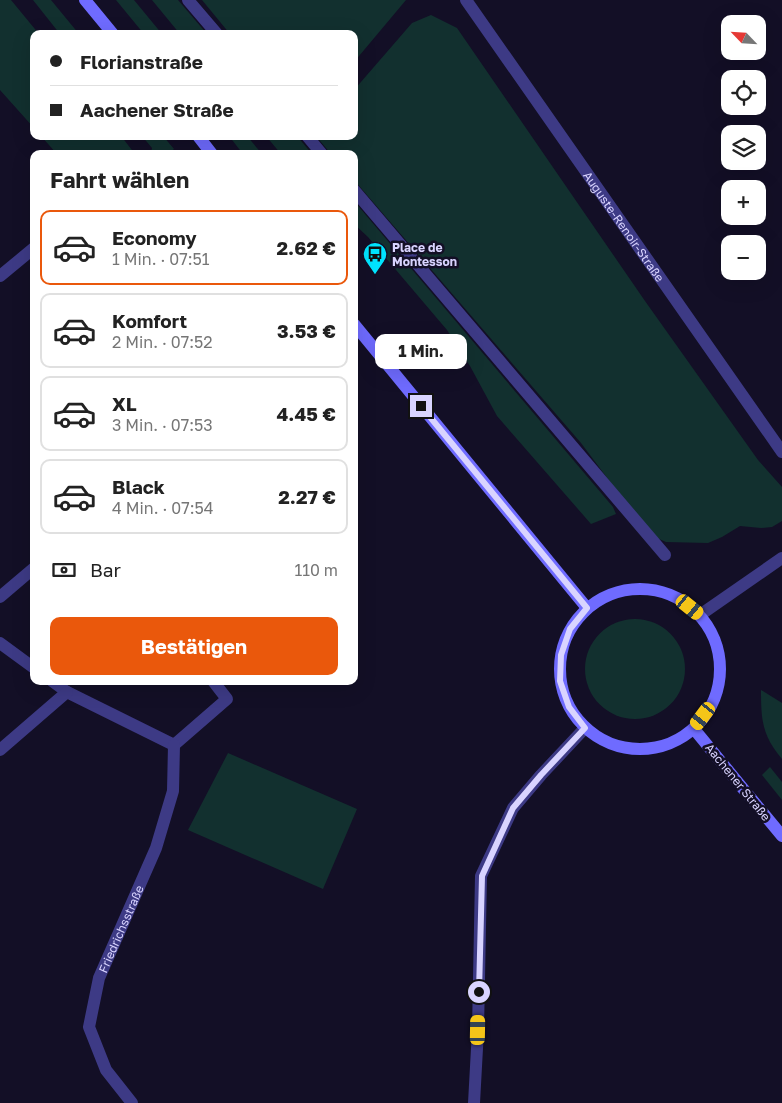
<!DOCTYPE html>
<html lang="de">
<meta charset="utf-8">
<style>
body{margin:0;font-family:"Golos Text",sans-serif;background:#f6f6f6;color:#222;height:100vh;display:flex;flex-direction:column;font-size:19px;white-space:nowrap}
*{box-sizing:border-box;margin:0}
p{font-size:16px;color:#767676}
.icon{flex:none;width:28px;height:28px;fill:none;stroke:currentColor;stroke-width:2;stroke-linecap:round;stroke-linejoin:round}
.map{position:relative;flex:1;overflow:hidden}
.drawer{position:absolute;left:30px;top:150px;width:328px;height:535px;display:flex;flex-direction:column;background:#fff;border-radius:10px;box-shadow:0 5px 20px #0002}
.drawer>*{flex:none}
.banner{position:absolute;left:30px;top:30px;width:328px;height:110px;border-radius:10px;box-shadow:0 5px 20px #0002;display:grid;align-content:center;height:110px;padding:0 20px;background:#fff}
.needle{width:32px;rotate:295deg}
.tools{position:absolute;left:721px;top:15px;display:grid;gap:10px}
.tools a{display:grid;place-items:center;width:45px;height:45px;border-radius:10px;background:#fff;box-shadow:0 5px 20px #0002;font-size:25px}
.end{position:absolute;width:22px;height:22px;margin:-11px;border:6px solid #d9d4ff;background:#111;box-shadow:0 0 0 2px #111}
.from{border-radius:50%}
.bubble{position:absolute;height:35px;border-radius:10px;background:#fff;box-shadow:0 5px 20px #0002;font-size:16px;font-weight:700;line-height:35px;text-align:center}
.car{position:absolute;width:15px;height:30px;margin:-15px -8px;border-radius:6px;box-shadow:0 0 4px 1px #0007;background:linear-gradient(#f5c518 24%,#345 0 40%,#f5c518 0 76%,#345 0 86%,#f5c518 0)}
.banner b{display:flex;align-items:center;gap:18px;height:48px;font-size:19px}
.banner b+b{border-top:1px solid #e0e0e0}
.banner i{width:12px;height:12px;background:#222}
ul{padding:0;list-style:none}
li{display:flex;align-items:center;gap:15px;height:75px;margin:0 10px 8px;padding:0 10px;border:2px solid #e0e0e0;border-radius:10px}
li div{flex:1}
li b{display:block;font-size:19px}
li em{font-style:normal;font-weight:700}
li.active{border-color:#ea580c}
li>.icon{width:45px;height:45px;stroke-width:1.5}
h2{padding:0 20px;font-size:22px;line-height:60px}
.pay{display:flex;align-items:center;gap:12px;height:55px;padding:0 20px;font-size:19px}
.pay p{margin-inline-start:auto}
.primary-button{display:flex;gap:10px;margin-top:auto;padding:10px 20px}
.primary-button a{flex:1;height:58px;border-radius:10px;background:#ea580c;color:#fff;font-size:20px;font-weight:700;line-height:58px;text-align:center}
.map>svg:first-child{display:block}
.green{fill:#12302f}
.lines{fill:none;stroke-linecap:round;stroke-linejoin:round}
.minor{stroke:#3d3a85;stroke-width:12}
.secondary{stroke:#6f6bff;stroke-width:12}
.route{stroke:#d9d4ff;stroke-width:6}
.labels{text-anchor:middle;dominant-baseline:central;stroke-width:5;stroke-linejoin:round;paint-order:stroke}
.street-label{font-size:12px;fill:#d9d4ff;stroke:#130f26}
.poi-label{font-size:12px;font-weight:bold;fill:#d9d4ff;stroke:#130f26;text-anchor:start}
</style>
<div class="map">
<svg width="782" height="1103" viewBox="0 0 782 1103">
<rect width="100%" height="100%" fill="#130f26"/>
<g class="green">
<path d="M0,0H11L39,34H34V128L0,90Z"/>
<path d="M33,0H51L79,34H60Z"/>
<path d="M116,0H134L162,34H144Z"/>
<path d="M152,0H178L207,34H180Z"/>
<path d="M202,0H406L354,62V34H230Z"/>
<path d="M431,15L457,28L645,301L758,460L782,487V521L772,527L761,528L740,526L722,537L708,543L666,542L650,535L581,443L354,180V154H331L316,136H354V90L412,23Z"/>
<path d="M41,136H121L135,154H57Z"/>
<path d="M142,136H163L174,149L168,154H151L152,148Z"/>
<path d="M229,136H247L262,154H243Z"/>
<path d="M266,136H297L312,154H281Z"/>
<path d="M354,201L613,507L616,514L591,524L497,416L470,366L447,330L368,237L354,224Z"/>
<circle cx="635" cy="669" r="50"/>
<path d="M761,690L782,703V759C762,735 761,720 761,690Z"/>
<path d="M228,753L357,809L323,889L188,830Z"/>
<path d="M770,767L782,782V800L762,775Z"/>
</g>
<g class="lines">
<g class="minor">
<path d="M188,0L217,34"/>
<path id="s1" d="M466,0L782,452"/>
<path d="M307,136L322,154"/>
<path d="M354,190L665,555"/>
<path d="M0,276L34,248"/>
<path d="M0,597L34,568"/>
<path d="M700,615L782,558"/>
<path d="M0,643L34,668"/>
<path d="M52,681L67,692L174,745L227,699L213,681"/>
<path d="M0,750L67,692"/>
<path id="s2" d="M132,1103L106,1070L89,1027L99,978L156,848L173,791L174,745"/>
<path d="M474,1103L478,1030L481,876L513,808L541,775L585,728"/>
</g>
<g class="secondary">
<path d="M85,0L113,34"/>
<path d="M198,136L212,154"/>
<path d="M354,324L587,608"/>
<circle cx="640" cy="669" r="80"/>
<path d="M694,729L782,836"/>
</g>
</g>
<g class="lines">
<path class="route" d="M421,406L587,608L570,629L561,655L560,681L569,707L585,728L541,775L513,808L482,876L479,992"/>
</g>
<defs>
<g id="bus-pin" transform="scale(1.25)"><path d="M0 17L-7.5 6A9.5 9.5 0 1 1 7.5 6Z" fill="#00e5ff" stroke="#130f26"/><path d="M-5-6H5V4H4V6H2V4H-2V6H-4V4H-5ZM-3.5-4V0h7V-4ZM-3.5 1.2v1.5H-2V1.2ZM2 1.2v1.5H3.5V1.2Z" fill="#111"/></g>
</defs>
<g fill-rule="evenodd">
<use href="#bus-pin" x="375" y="254"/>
</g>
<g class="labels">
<g class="street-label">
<text stroke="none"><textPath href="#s1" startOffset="276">Auguste-Renoir-Straße</textPath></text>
<text transform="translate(738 782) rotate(51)">Aachener Straße</text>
<text stroke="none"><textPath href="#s2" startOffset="192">Friedrichsstraße</textPath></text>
</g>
<g class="poi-label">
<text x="392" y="247">Place de<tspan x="392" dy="14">Montesson</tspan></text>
</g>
</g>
</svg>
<div class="tools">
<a><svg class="needle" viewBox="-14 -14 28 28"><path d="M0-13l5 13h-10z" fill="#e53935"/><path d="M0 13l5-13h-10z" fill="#767676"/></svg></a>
<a><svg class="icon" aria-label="locate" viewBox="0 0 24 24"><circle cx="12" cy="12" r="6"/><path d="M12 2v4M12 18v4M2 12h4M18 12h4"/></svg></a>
<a><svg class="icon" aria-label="layers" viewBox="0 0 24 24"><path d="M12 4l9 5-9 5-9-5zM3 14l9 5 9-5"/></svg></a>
<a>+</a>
<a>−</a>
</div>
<i class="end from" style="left:479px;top:992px"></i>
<i class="end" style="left:421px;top:406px"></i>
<div class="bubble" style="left:375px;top:334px;width:92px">1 Min.</div>
<i class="car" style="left:690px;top:607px;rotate:129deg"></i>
<i class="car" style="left:703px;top:716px;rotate:217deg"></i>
<i class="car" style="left:478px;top:1030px;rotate:1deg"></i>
<div class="banner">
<b><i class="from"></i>Florianstraße</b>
<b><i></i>Aachener Straße</b>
</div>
<section class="drawer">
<h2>Fahrt wählen</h2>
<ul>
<li class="active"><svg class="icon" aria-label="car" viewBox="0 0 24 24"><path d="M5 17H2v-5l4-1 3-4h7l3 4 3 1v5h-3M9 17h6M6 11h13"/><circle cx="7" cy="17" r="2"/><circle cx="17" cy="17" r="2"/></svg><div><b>Economy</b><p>1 Min. · 07:51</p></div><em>2.62 €</em></li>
<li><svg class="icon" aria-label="car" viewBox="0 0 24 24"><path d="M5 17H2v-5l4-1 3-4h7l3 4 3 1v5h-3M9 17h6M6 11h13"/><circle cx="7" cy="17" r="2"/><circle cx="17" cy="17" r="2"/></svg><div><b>Komfort</b><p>2 Min. · 07:52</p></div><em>3.53 €</em></li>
<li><svg class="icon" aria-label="car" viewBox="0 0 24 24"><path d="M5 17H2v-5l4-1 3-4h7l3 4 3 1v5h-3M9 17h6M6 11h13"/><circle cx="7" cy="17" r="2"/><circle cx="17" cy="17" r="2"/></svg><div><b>XL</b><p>3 Min. · 07:53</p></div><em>4.45 €</em></li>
<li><svg class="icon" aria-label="car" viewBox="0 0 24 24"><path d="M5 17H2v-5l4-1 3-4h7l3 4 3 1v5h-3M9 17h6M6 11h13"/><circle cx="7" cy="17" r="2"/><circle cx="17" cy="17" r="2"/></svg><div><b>Black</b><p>4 Min. · 07:54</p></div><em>2.27 €</em></li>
</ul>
<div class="pay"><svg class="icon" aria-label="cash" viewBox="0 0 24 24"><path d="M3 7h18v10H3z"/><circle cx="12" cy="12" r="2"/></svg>Bar<p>110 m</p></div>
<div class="primary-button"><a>Bestätigen</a></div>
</section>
</div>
